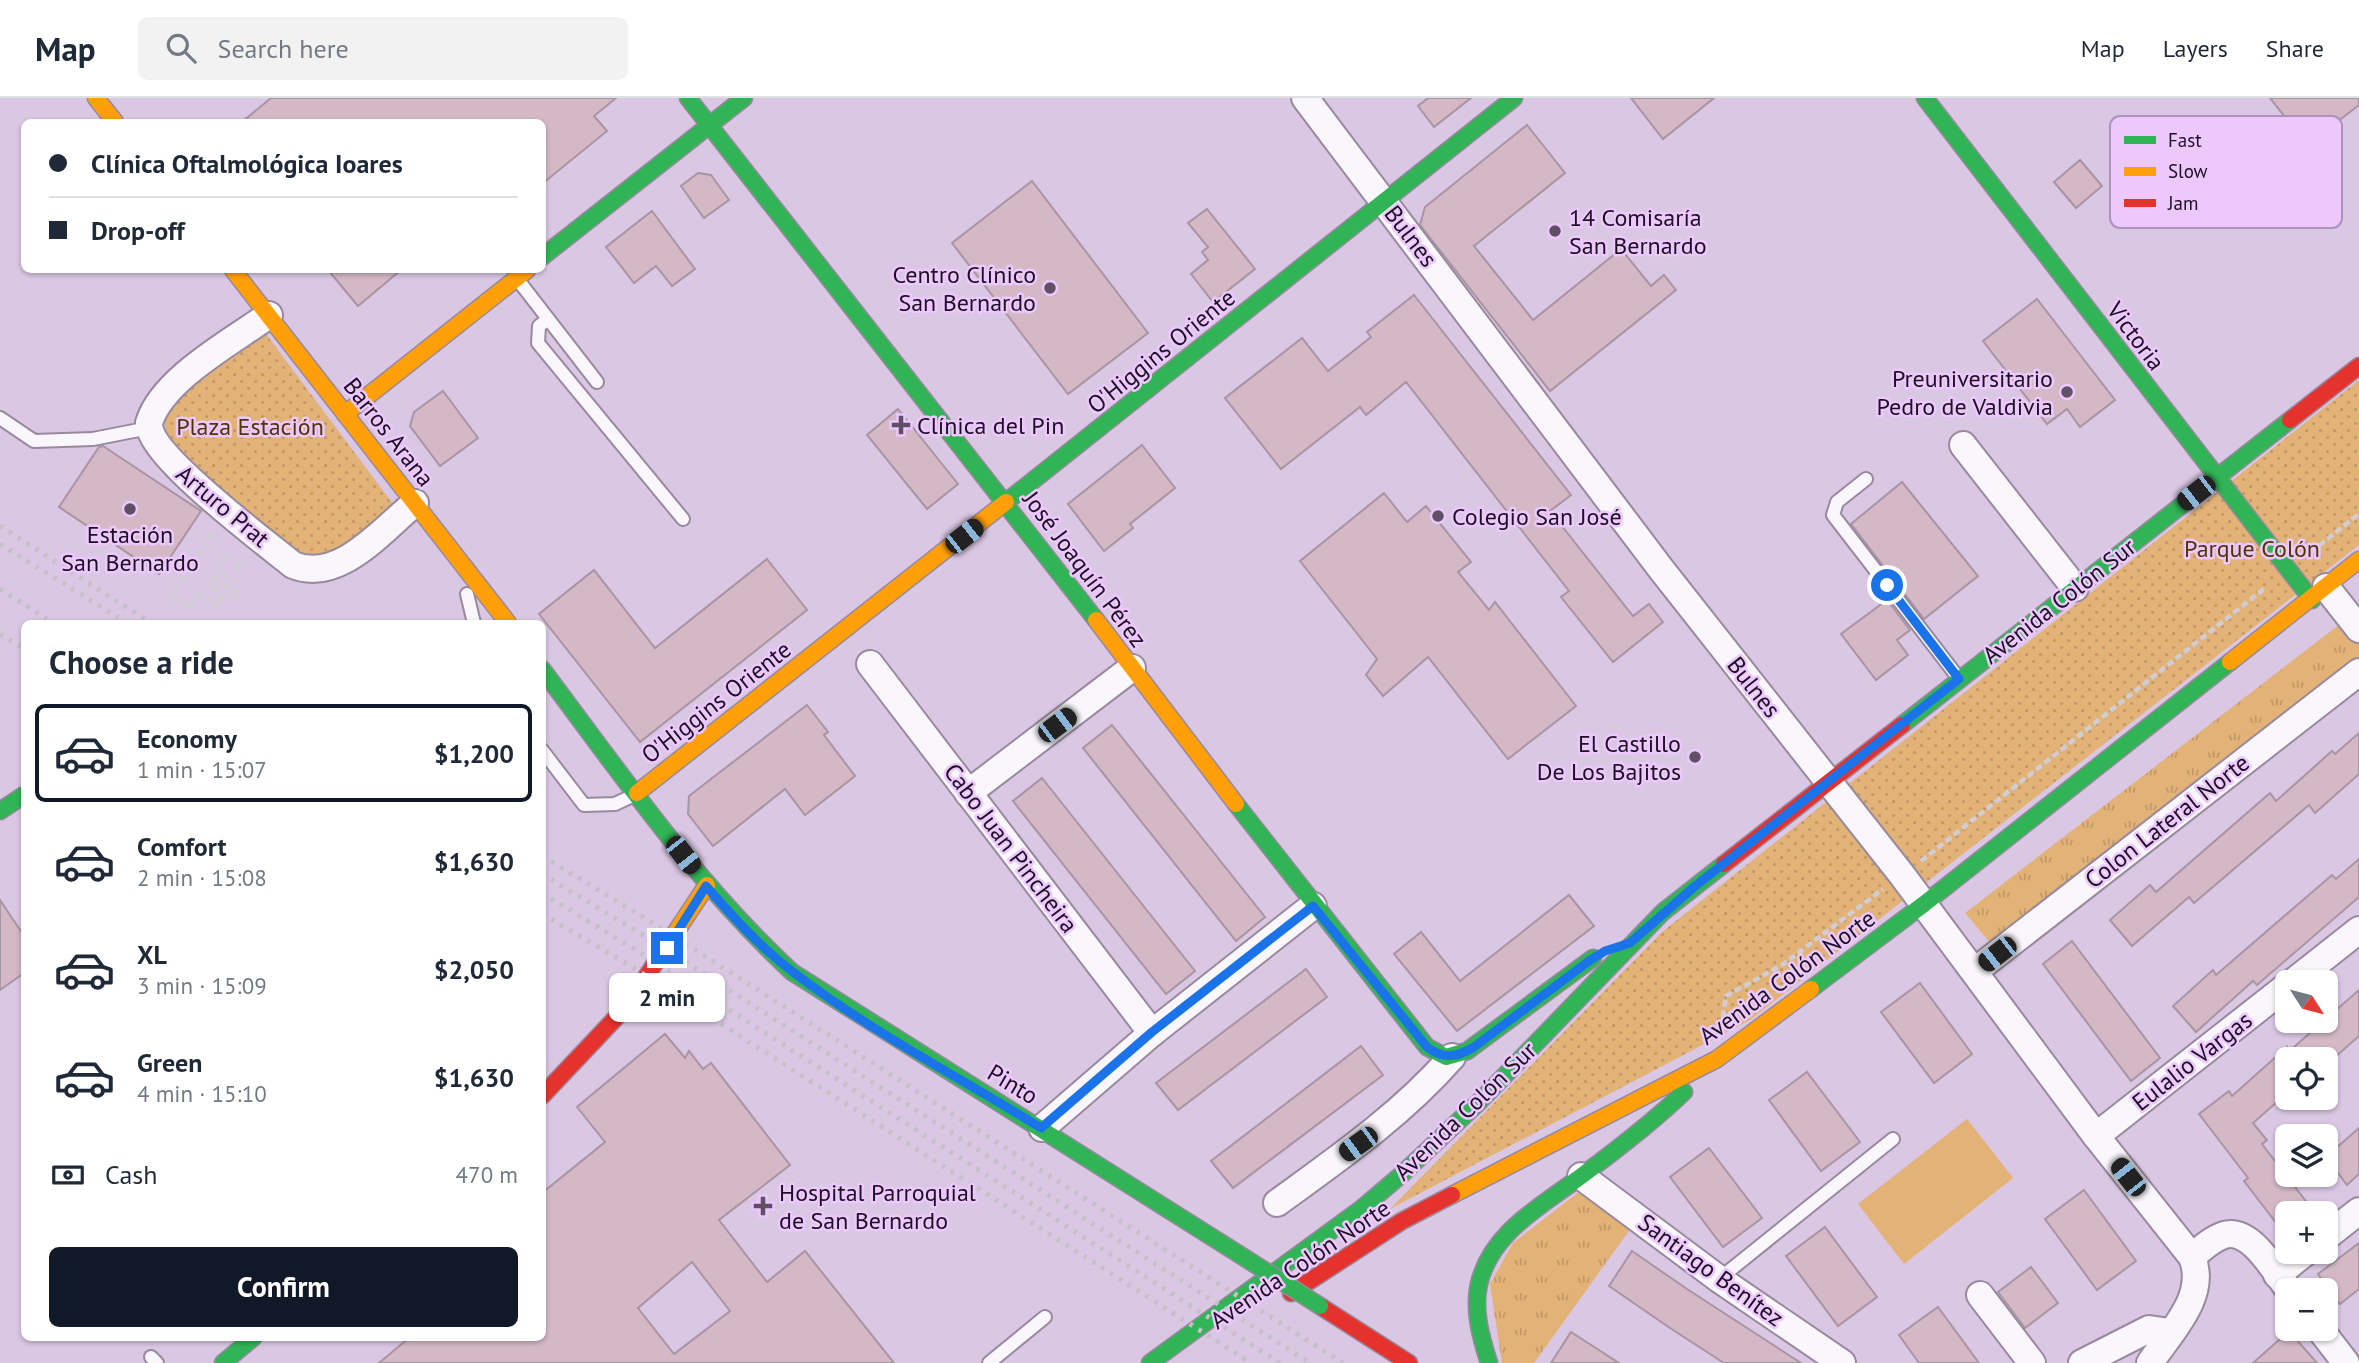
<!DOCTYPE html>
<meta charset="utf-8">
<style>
body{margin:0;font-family:"PT Sans",sans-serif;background:#f2f2f3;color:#1f2937;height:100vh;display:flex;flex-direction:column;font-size:26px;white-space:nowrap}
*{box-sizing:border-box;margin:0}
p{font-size:23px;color:#747a83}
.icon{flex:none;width:38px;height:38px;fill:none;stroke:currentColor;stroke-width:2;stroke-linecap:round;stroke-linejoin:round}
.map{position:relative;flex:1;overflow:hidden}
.drawer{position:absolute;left:21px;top:522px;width:525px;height:721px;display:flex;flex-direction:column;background:#fff;border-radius:10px;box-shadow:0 2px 5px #0004}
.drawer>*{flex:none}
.top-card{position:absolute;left:21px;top:21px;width:525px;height:154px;border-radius:10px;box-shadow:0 2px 5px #0004;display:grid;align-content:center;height:154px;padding:0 28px;background:#fff}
.needle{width:46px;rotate:126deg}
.controls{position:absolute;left:2275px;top:872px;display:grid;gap:14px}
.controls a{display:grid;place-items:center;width:63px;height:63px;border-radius:10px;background:#fff;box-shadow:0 2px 5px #0004;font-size:35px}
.end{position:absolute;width:32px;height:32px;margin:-16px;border:9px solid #1a73e8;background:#fff;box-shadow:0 0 0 4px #fff}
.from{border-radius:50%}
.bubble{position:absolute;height:49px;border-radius:10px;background:#fff;box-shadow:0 2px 5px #0004;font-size:23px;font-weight:600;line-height:49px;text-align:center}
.car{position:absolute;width:21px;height:42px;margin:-21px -10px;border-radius:9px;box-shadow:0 0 5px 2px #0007;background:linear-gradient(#222 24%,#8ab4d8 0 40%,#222 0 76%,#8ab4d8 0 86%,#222 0)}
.top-card b{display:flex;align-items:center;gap:24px;height:66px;font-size:26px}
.top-card b+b{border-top:2px solid #e0e1e3}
.top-card i{width:18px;height:18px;background:#1f2937}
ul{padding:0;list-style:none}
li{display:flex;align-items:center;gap:21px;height:98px;margin:0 14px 10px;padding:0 14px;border:4px solid transparent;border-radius:10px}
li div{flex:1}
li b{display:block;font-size:26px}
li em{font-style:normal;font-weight:600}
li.active{border-color:#111827}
li>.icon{width:63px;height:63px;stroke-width:1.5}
h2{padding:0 28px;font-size:32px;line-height:84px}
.pay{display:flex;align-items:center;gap:18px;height:77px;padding:0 28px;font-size:26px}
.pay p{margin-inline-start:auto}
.button{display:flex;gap:14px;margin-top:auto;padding:14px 28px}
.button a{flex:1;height:80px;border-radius:10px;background:#111827;color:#fff;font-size:28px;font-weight:600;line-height:80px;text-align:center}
header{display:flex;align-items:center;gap:42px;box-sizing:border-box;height:98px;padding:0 35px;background:#fff;border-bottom:2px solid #e0e1e3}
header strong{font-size:33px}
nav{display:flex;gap:38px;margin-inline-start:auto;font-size:24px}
.search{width:490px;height:63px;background:#f2f2f3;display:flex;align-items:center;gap:18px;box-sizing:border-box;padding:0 24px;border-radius:10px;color:#747a83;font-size:26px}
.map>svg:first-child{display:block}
.grass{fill:url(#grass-tufts)}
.park{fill:url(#park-dots)}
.pitch{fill:#e2b277}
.building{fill:#d4b8c6;stroke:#a894a2;stroke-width:2;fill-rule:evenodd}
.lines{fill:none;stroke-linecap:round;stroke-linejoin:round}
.lane-casing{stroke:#98899f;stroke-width:16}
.street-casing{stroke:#98899f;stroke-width:30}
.fast-casing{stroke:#98899f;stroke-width:19}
.slow-casing{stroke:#98899f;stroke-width:19}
.jam-casing{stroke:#98899f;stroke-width:19}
.path{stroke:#d2ccd5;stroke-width:4.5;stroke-dasharray:7 3.5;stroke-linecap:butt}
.lane{stroke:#f9f7fb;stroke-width:12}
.street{stroke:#f9f7fb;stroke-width:26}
.fast{stroke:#30b455;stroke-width:16}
.slow{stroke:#ff9f0a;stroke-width:16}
.jam{stroke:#e5322d;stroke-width:16}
.rail{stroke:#c6c0c8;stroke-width:5;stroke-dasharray:3.5 7;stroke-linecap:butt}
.fast-bridge-casing{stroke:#98899f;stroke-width:19;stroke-linecap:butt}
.fast-bridge{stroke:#30b455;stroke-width:16}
.route{stroke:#1a73e8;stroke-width:9}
.poi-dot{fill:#5f5066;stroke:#ecc8fd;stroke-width:2.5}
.labels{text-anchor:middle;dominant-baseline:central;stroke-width:5;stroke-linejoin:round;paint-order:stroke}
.poi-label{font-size:24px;fill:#1d1023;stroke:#ecc8fd;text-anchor:start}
.street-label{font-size:24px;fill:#1d1023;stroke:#ecc8fd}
.park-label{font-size:24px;fill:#513400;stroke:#ecc8fd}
.key{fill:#ecc8fd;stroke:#ae91bc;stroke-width:2}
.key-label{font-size:19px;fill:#1d1023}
</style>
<header>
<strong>Map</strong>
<div class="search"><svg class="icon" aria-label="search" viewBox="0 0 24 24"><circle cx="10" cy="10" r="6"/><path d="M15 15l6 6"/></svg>Search here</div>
<nav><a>Map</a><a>Layers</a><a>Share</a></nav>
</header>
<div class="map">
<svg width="2359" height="1265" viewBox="0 0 2359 1265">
<defs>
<pattern id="grass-tufts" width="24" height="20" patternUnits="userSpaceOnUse" patternTransform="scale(1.75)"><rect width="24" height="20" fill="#e2b277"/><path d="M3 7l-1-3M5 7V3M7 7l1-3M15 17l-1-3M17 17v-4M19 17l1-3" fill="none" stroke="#c19867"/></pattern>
<pattern id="park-dots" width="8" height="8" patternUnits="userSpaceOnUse" patternTransform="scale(1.75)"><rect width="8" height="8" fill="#e2b277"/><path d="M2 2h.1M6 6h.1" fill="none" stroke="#c19867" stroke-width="1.8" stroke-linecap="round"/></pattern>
</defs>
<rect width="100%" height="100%" fill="#dac7e3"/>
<g class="grass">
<path d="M2340,526L2359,540V567L1992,847L1965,815Z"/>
<path d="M1580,1093L1631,1130L1534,1265H1502L1490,1186L1513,1145Z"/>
</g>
<g class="park">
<path d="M263,232L393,406L346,447L321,458L298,454L178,356C174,351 168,344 166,338C154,302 239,250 263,232Z"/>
<path d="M2359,282V447L1750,922L1390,1111L1662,834Z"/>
</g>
<path class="pitch" d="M1967,1021L2013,1080L1904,1166L1858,1106Z"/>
<g class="building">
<path d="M271,0H616L594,18L607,33L542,86V24H242Z"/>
<path d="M1428,0H1471L1434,29L1418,8Z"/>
<path d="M1631,0H1714L1663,41Z"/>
<path d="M2270,0H2359V7L2307,47Z"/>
<path d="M1527,27L1565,75L1474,148L1533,222L1621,151L1651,188L1664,177L1676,192L1550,293L1420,127L1425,109Z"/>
<path d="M2080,62L2102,88L2076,110L2054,84Z"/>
<path d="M698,75L711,77L729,102L704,120L681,88Z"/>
<path d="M1032,83L1148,235L1068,296L952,145Z"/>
<path d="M1207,111L1255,171L1213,204L1191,176L1208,162L1202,154L1208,149L1188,125Z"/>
<path d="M652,113L695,171L672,188L656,168L634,185L606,149Z"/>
<path d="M328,172H401L358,208Z"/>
<path d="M1414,197L1571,397L1550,413L1633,518L1649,506L1663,524L1613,564L1561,499L1569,493L1406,284L1366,317L1360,309L1281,371L1225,300L1302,240L1328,273L1371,239L1367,234Z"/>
<path d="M2037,201L2115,302L2080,329L2067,311L2047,326L1983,243Z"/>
<path d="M443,293L478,340L440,368L410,328L414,314Z"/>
<path d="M898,311L958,386L927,411L867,337Z"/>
<path d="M1142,347L1175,390L1130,426L1133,430L1104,453L1068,406Z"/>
<path d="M103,348L201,413L159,476L59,409L99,349Z"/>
<path d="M1902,384L1978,478L1924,521L1851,426Z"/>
<path d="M1384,395L1407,424L1426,408L1471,464L1458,474L1489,512L1495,504L1576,608L1508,661L1428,559L1383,598L1366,577L1377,561L1300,463Z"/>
<path d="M767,461L807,512L640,644L539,516L594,472L655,550Z"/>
<path d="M1887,502L1910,532L1897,542L1908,557L1876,582L1841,536Z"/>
<path d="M807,607L828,634L824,637L855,678L805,717L785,691L713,748L688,716L689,698Z"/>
<path d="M1112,627L1265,819L1236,843L1083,650Z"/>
<path d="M2359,635V676L2315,715L2309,707L2194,805L2189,799L2132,848L2110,822L2150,787L2156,794L2270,695L2276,703L2332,653L2335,656Z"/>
<path d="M1042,680L1195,873L1166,896L1013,703Z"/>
<path d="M2359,761V799L2257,887L2253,883L2196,934L2173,908L2213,872L2216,877L2332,777L2336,781Z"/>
<path d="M1569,797L1594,828L1457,933L1394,856L1421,834L1460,883Z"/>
<path d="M0,802L24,838V875L0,892Z"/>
<path d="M2072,843L2160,960L2131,983L2043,866Z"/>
<path d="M1306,871L1327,899L1178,1012L1156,985Z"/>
<path d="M1920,885L1972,956L1934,985L1881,914Z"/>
<path d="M2359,892V938L2333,961H2287V995L2253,1025L2267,1042L2262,1046L2315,1115H2287V1139L2244,1083L2248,1080L2199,1016L2229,993L2232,998L2287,949V955Z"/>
<path d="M665,936L685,960L689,953L703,971L711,965L790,1067L719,1122L767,1184L805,1153L894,1265H379L410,1239H542V1095L605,1044L577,1009ZM692,1164L730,1213L674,1256L638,1210Z"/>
<path d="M1361,948L1383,977L1233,1090L1211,1063Z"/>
<path d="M1807,974L1860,1044L1821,1073L1769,1002Z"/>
<path d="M2359,1030V1076L2347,1087L2326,1059Z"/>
<path d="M1709,1050L1762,1120L1723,1149L1670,1079Z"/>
<path d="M2084,1092L2136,1163L2097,1192L2045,1121Z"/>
<path d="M1825,1129L1877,1199L1838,1228L1786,1158Z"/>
<path d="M2359,1145V1191L2340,1206L2318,1176Z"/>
<path d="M1632,1153L1687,1191L1801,1265H1724L1670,1230L1609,1188Z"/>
<path d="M2031,1169L2058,1205L2025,1230L1998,1194Z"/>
<path d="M1938,1209L1979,1265H1919L1899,1237Z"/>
<path d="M2289,1233L2317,1265H2253Z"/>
<path d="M1571,1234L1619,1265H1551Z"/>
</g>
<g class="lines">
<g class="lane-casing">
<g id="lane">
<path d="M518,182L597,284"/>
<path d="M548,221L539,228L538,245L683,421"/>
<path d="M0,320L34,343L93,341L149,330"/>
<path d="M1866,381L1837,404L1833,417L1957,578"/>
<path d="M467,496L474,525"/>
<path d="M542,652L584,707L615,706L632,698"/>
<path d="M1719,1181L1893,1041"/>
<path d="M151,1259L157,1265"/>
<path d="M989,1265L1045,1219"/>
</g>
</g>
<g class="street-casing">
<g id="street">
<path d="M1305,0L1661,471L1902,777L2096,1038L2192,1159C2208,1198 2171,1233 2150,1265"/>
<path d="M269,217C233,243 162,281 149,325C148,357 265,444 293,467C339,486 383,431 415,405"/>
<path d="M1963,347L2075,490"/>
<path d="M2326,489L2359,531"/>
<path d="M870,566L1152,935"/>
<path d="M968,695L1132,570"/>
<path d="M1975,873L2359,574"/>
<path d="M2293,884L2359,832"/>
<path d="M1042,1030L1152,935L1313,808"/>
<path d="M2096,1038L2287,888"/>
<path d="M1581,1078L1719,1181L1842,1265"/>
<path d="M1277,1105C1339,1060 1401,1017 1452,959"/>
<path d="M2326,1139L2359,1113"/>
<path d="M2192,1159C2201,1151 2212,1141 2224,1137C2251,1129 2275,1174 2289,1192"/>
<path d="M2277,1177L2307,1153"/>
<path d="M1980,1197L2032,1265"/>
<path d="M2319,1230L2346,1265"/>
<path d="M2082,1265L2149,1231L2170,1234"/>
</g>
</g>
<g class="fast-casing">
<g id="fast">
<path d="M688,0L1096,522"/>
<path d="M1925,0L2312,502"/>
<path d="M542,159L744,0"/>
<path d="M1006,404L1514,0"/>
<path d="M542,571C621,676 695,784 792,874L1245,1160"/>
<path d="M1902,627L2290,322"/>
<path d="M1236,706L1427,949L1446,959L1467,953L1593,860"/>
<path d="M0,713L24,697"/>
<path d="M1811,891L1924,806L2230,564"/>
<path d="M223,1265L254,1239"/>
<path d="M1150,1265L1361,1111L1401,1077L1480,1003L1663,814L1724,766"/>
<path d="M1489,1265C1481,1240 1473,1212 1479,1186C1491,1133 1545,1106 1584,1076C1619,1050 1653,1024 1684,994"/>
</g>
</g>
<g class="slow-casing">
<g id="slow">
<path d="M96,0L115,24"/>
<path d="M233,172L508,525"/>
<path d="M345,316L527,172"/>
<path d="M1096,522L1236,706"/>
<path d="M2230,564L2359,462"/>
<path d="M637,695L1006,404"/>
<path d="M656,864L707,787"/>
<path d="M1452,1097L1717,961L1811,891"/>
</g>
</g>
<g class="jam-casing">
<g id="jam">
<path d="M2290,322L2359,268"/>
<path d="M1724,766L1902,627"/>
<path d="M542,998L627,908L656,864"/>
<path d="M1291,1195L1402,1123L1452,1097"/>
<path d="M1320,1208L1409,1265"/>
</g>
</g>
<g class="path">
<path d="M2311,454L2359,416"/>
<path d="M173,499L189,509L200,495L214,506L222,502L218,493L209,485L213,478L235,496L239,495L232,483L216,470L226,457L240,468L246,462"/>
<path d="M170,502L214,433"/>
<path d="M1921,763L2265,490"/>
<path d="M1723,919L1726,898L1782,867L1883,791"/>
</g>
<use href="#lane" class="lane"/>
<use href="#street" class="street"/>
<use href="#fast" class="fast"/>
<use href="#slow" class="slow"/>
<use href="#jam" class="jam"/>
<g class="rail">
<path d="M0,428L151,525"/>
<path d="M0,446L127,525"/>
<path d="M0,491L53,525"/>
<path d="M0,536L24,551"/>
<path d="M542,758L653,825L1343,1265"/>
<path d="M542,776L648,840L1310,1265"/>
<path d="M542,795L639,854L1280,1265"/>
<path d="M542,816L629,867L1251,1265"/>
</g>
<g class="fast-bridge-casing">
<path id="fast-bridge" d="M1245,1160L1320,1208"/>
</g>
<use href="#fast-bridge" class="fast-bridge"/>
</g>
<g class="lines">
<path class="route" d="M667,850L706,788C733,819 760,849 793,874C870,933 959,979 1041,1030L1152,934L1313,808L1427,949C1444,962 1457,959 1474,949L1589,863L1605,853L1630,845L1694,789L1959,581L1887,487"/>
</g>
<g class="poi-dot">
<circle cx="1555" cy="133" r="7"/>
<circle cx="1050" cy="190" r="7"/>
<circle cx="2067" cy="294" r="7"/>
<path d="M897.5 316.5h7v7h7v7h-7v7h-7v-7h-7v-7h7z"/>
<circle cx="130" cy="411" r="7"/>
<circle cx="1438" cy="418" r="7"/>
<circle cx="1695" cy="659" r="7"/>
<path d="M759.5 1097.5h7v7h7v7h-7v7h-7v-7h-7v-7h7z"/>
</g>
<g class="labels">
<g class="poi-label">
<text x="1569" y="119">14 Comisaría<tspan x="1569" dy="28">San Bernardo</tspan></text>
<text x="1036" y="176" text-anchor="end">Centro Clínico<tspan x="1036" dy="28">San Bernardo</tspan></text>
<text x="2053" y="280" text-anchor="end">Preuniversitario<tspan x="2053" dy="28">Pedro de Valdivia</tspan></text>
<text x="917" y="327">Clínica del Pin</text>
<text x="1452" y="418">Colegio San José</text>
<text x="130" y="436" text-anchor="middle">Estación<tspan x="130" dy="28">San Bernardo</tspan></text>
<text x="1681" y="645" text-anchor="end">El Castillo<tspan x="1681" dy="28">De Los Bajitos</tspan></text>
<text x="779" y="1094">Hospital Parroquial<tspan x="779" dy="28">de San Bernardo</tspan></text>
</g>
<g class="street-label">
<text transform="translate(1411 138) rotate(53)">Bulnes</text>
<text transform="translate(2136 238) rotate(53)">Victoria</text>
<text transform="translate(1161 253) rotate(-39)">O'Higgins Oriente</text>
<text transform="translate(389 334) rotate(52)">Barros Arana</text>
<text transform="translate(223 408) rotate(40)">Arturo Prat</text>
<text transform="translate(1085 471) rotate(53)">José Joaquín Pérez</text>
<text transform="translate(2059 503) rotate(-38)">Avenida Colón Sur</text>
<text transform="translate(1754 589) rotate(52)">Bulnes</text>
<text transform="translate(716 604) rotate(-38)">O'Higgins Oriente</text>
<text transform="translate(2167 723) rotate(-38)">Colon Lateral Norte</text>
<text transform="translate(1011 750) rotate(53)">Cabo Juan Pincheira</text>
<text transform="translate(1787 879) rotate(-36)">Avenida Colón Norte</text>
<text transform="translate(2192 963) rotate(-38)">Eulalio Vargas</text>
<text transform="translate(1013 986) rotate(31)">Pinto</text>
<text transform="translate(1465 1013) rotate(-44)">Avenida Colón Sur</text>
<text transform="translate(1300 1166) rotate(-34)">Avenida Colón Norte</text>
<text transform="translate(1711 1172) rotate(36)">Santiago Benítez</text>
</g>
<g class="park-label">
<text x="250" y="328">Plaza Estación</text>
<text x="2252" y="450">Parque Colón</text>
</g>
</g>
<rect x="2110" y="18" width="232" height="112" rx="10" class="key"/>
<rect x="2124" y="38" width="32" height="8" fill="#30b455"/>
<rect x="2124" y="69" width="32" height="9" fill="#ff9f0a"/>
<rect x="2124" y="101" width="32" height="8" fill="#e5322d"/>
<g class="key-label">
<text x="2168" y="49">Fast</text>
<text x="2168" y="80">Slow</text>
<text x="2168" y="112">Jam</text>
</g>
</svg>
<div class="controls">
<a><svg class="needle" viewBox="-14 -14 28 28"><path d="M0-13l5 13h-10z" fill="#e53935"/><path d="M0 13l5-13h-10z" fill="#747a83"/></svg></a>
<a><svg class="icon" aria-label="locate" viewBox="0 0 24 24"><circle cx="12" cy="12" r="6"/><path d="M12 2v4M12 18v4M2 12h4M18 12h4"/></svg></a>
<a><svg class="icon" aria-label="layers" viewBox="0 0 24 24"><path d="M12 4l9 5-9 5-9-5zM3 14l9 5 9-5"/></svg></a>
<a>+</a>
<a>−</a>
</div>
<i class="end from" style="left:1887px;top:487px"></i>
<i class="end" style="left:667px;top:850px"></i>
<div class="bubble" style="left:609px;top:875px;width:116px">2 min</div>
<i class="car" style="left:2196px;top:395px;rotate:232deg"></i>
<i class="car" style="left:964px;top:438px;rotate:52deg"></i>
<i class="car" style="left:1057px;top:627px;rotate:53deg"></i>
<i class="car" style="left:683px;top:757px;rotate:142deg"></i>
<i class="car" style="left:1997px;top:856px;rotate:232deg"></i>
<i class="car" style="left:1358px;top:1046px;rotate:234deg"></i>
<i class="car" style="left:2128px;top:1079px;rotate:322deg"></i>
<div class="top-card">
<b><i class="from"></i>Clínica Oftalmológica Ioares</b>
<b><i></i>Drop-off</b>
</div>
<section class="drawer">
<h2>Choose a ride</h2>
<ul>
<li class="active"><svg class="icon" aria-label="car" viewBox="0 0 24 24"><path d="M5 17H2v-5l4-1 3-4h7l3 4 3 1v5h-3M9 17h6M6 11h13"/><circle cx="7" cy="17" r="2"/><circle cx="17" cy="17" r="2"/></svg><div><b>Economy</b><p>1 min · 15:07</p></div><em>$1,200</em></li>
<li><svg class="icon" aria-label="car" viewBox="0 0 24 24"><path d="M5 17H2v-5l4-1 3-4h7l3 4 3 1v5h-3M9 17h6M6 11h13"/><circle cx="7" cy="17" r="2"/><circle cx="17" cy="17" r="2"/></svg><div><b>Comfort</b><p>2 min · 15:08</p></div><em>$1,630</em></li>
<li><svg class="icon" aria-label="car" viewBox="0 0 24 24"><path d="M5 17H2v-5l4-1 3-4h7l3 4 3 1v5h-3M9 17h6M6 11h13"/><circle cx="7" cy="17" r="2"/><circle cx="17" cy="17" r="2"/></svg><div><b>XL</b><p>3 min · 15:09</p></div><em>$2,050</em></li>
<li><svg class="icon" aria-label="car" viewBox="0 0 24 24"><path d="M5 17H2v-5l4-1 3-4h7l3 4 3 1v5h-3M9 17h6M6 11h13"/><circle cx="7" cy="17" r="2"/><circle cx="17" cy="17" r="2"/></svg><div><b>Green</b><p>4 min · 15:10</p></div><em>$1,630</em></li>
</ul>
<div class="pay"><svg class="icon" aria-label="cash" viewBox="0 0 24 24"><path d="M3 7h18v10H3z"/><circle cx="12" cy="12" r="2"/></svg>Cash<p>470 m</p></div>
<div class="button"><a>Confirm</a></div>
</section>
</div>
